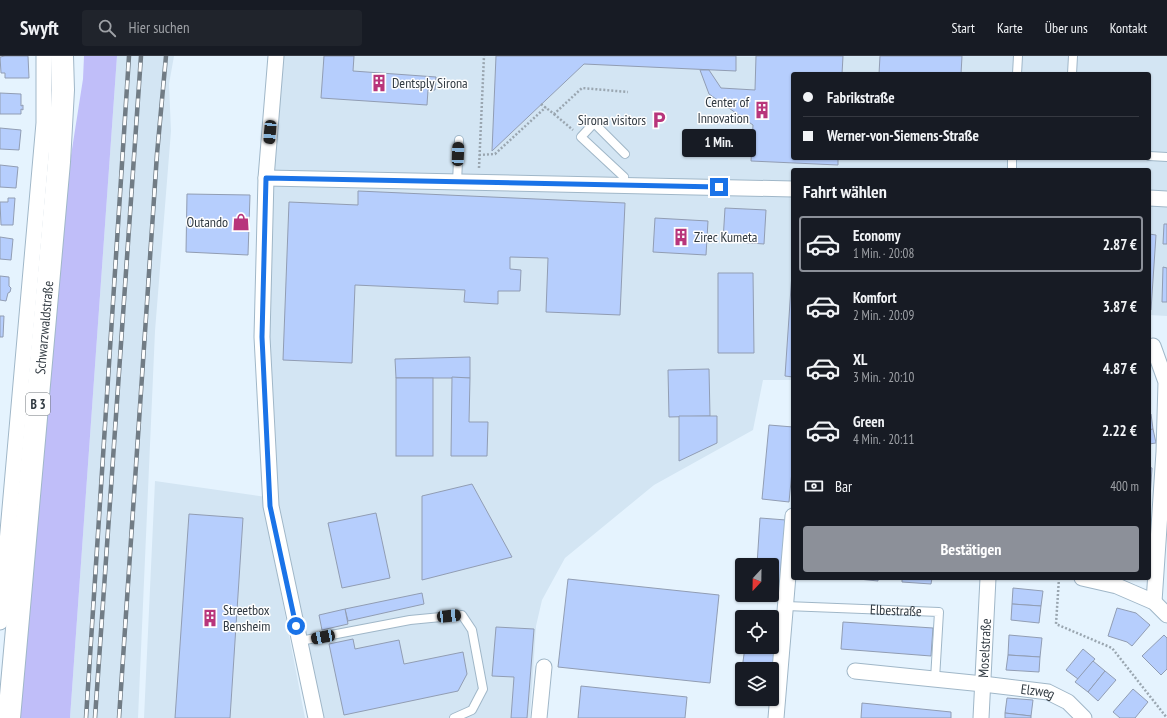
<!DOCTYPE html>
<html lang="de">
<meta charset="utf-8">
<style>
body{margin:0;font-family:"PT Sans Narrow",sans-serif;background:#20242c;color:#f1f3f6;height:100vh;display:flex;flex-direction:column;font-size:15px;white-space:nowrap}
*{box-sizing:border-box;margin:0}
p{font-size:13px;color:#9ea1a6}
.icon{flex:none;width:22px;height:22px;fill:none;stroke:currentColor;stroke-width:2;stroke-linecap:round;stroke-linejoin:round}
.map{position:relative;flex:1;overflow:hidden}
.side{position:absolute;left:791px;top:112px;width:360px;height:412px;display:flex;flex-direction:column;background:#171b24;border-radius:4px;box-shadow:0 1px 3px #0004}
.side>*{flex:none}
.guide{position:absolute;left:791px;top:16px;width:360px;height:88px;border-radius:4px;box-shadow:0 1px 3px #0004;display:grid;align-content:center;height:88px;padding:0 12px;background:#171b24}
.needle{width:26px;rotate:202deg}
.buttons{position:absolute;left:735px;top:502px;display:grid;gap:8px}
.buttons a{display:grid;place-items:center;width:44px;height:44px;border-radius:4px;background:#171b24;box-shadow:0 1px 3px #0004;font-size:20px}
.end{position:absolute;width:18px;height:18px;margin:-9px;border:5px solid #1a73e8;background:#fff;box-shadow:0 0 0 2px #fff}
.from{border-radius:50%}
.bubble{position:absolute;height:28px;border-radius:4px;background:#171b24;box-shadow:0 1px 3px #0004;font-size:13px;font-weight:700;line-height:28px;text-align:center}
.car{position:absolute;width:12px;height:24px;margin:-12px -6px;border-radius:5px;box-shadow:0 0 3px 1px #0007;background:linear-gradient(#222 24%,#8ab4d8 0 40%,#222 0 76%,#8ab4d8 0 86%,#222 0)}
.guide b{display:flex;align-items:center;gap:14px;height:38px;font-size:15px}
.guide b+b{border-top:1px solid #363941}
.guide i{width:10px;height:10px;background:#f1f3f6}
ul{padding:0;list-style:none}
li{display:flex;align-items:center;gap:12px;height:56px;margin:0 8px 6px;padding:0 4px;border:2px solid transparent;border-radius:4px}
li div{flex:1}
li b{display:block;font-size:15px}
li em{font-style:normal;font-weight:700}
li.active{border-color:#8c9099}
li>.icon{width:36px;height:36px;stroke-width:1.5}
h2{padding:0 12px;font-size:18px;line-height:48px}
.pay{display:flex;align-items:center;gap:10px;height:44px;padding:0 12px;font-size:15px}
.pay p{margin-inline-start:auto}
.cta{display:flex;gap:8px;margin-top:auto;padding:8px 12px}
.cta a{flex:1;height:46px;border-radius:4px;background:#8c9099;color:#fff;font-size:16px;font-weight:700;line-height:46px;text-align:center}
header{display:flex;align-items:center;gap:24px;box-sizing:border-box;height:56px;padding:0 20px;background:#171b24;border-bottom:1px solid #363941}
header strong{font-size:19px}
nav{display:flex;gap:22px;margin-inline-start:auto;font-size:14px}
.search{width:280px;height:36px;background:#20242c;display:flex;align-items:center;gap:10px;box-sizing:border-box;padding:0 14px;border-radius:4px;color:#9ea1a6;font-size:15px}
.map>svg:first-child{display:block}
.built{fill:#d3e5f3;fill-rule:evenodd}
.green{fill:#c0bef9}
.building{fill:#b6cefd;stroke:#919db3}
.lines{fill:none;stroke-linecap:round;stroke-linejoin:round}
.lane-casing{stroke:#a0b7c8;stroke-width:10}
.street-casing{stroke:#a0b7c8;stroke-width:17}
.primary-casing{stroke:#a0b7c8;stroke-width:24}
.path{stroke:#9aa6b0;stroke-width:2.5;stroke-dasharray:2 2;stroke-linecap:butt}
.lane{stroke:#fff;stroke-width:8}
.street{stroke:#fff;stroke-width:15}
.primary{stroke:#fff;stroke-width:22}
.rail-casing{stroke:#717c85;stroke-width:4.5}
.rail{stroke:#fefefe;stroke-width:3;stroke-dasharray:9;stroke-linecap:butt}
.route{stroke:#1a73e8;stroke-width:5}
.labels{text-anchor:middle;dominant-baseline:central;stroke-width:3;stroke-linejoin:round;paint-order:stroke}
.shield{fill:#fefefe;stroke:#6e757a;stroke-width:1}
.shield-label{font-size:13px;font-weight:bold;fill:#313a42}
.poi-label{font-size:14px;fill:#313a42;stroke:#fefefe;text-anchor:start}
.street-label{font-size:14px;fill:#313a42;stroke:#fefefe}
</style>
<header>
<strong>Swyft</strong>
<div class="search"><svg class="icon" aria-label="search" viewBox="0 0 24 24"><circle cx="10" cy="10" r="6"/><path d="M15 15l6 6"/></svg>Hier suchen</div>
<nav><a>Start</a><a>Karte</a><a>Über uns</a><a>Kontakt</a></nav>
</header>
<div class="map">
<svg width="1167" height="662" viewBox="0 0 1167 662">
<rect width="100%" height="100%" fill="#e5f3fe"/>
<g class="built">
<path d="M117,0H174L169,28L171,75L155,275L138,662H70Z"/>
<path d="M282,0H1167V260L1149,259V114H793V324H763L753,374L654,429L565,502L542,544L536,570L530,662H311L277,448L263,280L269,118ZM793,18H1149V102H793Z"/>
<path d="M155,425L266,441L272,491L305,662H144Z"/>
</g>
<path class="green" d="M84,0H117L70,662H18L70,106L83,23Z"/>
<g class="building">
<path d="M5,0H28L29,22H5V17H1L0,1Z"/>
<path d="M324,0H354L353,15L436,21L435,34H428L427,49L321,42Z"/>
<path d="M496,0H736V15L584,8L492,95Z"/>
<path d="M756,0H843L842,18H793V102H838V109L751,105L753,69L709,38L700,14H709L721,32L755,34Z"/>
<path d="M880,0H962L961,18H879Z"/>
<path d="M0,37L21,38V50L23,49V54L21,53V58H0Z"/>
<path d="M0,72L21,74L19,94L0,93Z"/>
<path d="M0,109L18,111L16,132L0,131Z"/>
<path d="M358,135L625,147L620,259L546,256L548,202L510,201V213L521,214L520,235H498V248L464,246L465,234L355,229L352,307L283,304L289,146L358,149Z"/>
<path d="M187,138L250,139L248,199L186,196Z"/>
<path d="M8,142H15L13,169H1L0,146H8Z"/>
<path d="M725,152L766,154L764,188L723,185Z"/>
<path d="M655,162L708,165L706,199L653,196Z"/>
<path d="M1164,168H1167V188H1163Z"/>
<path d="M1149,178L1156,179L1151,254H1149Z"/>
<path d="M0,181L13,183L11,204L0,203Z"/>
<path d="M793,202V321L785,320Z"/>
<path d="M1163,211L1167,212V246H1162Z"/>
<path d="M718,217H753L754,297H718Z"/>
<path d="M0,220L9,221V230L11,232L10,236L8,237L6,245L0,244Z"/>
<path d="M0,260H4L3,281H0Z"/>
<path d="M470,301V322H396L395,303Z"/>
<path d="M709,313L710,360L669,361L668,314Z"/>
<path d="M452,321L470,322L469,366H488L487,400H451Z"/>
<rect x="396" y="322" width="37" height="78"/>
<path d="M1151,358L1153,373L1149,374V359Z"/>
<path d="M679,360H717V387L679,405Z"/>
<path d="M769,369L793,371V405L789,446L762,443Z"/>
<path d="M1153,373L1156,387L1149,388V374Z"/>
<path d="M1149,411L1152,412L1150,442H1149Z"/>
<path d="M472,428L512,501L422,524V440Z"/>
<path d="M376,457L390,522L342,532L328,467Z"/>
<path d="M189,458L243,462L230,662H175Z"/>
<path d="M760,462L786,464L781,536L772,535V509H757Z"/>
<path d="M849,522H878V525Z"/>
<path d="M902,522H932L931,528L902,526Z"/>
<path d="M568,523L719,539L710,627L558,611Z"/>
<path d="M1013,532L1043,535L1041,550L1012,548Z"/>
<path d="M422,537L424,548L348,565L345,553Z"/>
<path d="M1012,548L1041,550L1039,567L1011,564Z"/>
<path d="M1117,552L1136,557L1150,569L1132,590L1127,586L1108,580Z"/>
<path d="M345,553L348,568L322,574L319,559Z"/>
<path d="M843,566L933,572L931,600L841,593Z"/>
<path d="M772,568H778L772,630V613H742L745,591H772Z"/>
<path d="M496,571L534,573L527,662H511L514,621L492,620Z"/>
<path d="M1009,579L1042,582L1040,601L1008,599Z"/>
<path d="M1164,579L1167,582V613L1161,619L1142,600Z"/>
<path d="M353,583L355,593L399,584L404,608L463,596L467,618L458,635L344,659L329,588Z"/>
<path d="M1083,593L1095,603L1078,623L1066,614Z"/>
<path d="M1008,599L1040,601L1039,616L1006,614Z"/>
<path d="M1093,605L1105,615L1088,636L1075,626Z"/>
<path d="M1105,615L1116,624L1098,645L1088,636Z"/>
<path d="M742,617V643H771L770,647L739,644Z"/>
<path d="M581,630L687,641L685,662H578Z"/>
<path d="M1133,633L1148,646L1135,662H1120L1113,656Z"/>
<path d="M1007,642L1033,644L1031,660L1005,657Z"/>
<path d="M862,647L951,656V662H861Z"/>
<path d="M1005,657L1031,660V662H1005Z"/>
</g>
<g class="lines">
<g class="lane-casing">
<g id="lane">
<path d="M1017,18L1018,0"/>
<path d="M1072,18L1073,0"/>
<path d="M1149,100L1167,101"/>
<path d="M1012,114V102"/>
<path d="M624,121L581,81L594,67L625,98"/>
<path d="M457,126L459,84"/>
<path id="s1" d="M786,550L939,556L935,623"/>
<path d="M300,585L410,564L462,559L472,574L483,633L472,654L454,662"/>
</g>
</g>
<g class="street-casing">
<g id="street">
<path d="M276,0L266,122L262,281L271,450L316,662"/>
<path d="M266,122L793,133"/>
<path d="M1149,142L1167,143"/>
<path d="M1153,290L1166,326L1164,396L1154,546"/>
<path d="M1082,522L1117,530L1154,546L1167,559"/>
<path d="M0,566L44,67V0"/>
<path id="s2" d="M855,615L983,628L1048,636L1068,646L1084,662"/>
<path d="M539,662L544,611"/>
<path d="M776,662L793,460"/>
<path id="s3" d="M981,662L988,522"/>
</g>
</g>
<g class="primary-casing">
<g id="primary">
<path id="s4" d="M9,662L59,106L63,34L62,0"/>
</g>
</g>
<g class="path">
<path d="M541,48L554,58L582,32L628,36"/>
<path d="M554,58L573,74"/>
<path d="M479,99L495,98L546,51"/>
<path d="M479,112L484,0"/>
<path d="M1059,522L1056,568L1112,592L1167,662"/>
</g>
<use href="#lane" class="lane"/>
<use href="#street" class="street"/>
<use href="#primary" class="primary"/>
<g class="rail-casing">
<g id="rail">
<path d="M86,662L129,0"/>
<path d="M95,662L141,0"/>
<path d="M119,662L157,98L166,0"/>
</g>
</g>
<use href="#rail" class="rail"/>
</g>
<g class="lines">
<path class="route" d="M296,570L270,450L262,281L266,122L719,131"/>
</g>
<defs>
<g id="building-bare" transform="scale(1.38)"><path d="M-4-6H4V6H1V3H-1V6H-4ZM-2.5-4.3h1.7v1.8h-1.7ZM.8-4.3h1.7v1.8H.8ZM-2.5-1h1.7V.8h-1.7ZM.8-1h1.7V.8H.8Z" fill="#b8357b" stroke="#fefefe" stroke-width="2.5" paint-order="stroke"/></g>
<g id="parking-bare" transform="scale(1.38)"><path d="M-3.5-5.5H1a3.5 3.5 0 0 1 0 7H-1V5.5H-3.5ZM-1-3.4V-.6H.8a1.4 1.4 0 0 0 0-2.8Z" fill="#b8357b" stroke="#fefefe" stroke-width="2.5" paint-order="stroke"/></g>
<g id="shop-bare" transform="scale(1.38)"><path d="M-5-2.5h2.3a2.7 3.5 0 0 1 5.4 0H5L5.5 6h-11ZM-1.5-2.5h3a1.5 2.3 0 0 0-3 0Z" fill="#b8357b" stroke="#fefefe" stroke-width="2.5" paint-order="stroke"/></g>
</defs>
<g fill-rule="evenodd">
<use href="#building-bare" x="379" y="27"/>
<use href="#building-bare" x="762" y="54"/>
<use href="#parking-bare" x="659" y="64"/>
<use href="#shop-bare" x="241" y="166"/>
<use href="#building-bare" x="681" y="181"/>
<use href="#building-bare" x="210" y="562"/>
</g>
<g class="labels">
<rect class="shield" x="26" y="337" width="24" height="22" rx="3"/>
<g class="shield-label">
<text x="38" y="348">B 3</text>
</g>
<g class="poi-label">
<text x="392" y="27">Dentsply Sirona</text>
<text x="749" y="46" text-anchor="end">Center of<tspan x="749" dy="16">Innovation</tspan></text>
<text x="646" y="64" text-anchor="end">Sirona visitors</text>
<text x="228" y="166" text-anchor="end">Outando</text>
<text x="694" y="181">Zirec Kumeta</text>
<text x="223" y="554">Streetbox<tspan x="223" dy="16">Bensheim</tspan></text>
</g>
<g class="street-label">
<text stroke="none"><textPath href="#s4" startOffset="392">Schwarzwaldstraße</textPath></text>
<text stroke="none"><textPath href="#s1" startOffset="110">Elbestraße</textPath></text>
<text stroke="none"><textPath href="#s3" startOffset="70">Moselstraße</textPath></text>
<text stroke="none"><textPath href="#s2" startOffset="184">Elzweg</textPath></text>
</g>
</g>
</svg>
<div class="buttons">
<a><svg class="needle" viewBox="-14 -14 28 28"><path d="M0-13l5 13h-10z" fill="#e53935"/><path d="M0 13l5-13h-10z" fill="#9ea1a6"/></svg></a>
<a><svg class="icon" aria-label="locate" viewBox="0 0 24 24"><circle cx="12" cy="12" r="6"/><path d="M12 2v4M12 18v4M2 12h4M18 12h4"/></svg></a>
<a><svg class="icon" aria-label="layers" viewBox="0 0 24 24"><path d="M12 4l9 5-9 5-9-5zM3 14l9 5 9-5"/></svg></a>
</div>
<i class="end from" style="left:296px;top:570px"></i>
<i class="end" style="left:719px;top:131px"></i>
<div class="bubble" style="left:682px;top:73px;width:74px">1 Min.</div>
<i class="car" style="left:270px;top:76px;rotate:185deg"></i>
<i class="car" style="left:458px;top:98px;rotate:2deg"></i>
<i class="car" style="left:449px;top:560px;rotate:84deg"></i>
<i class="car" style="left:323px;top:581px;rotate:259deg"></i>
<div class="guide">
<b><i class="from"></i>Fabrikstraße</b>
<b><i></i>Werner-von-Siemens-Straße</b>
</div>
<section class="side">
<h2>Fahrt wählen</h2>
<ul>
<li class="active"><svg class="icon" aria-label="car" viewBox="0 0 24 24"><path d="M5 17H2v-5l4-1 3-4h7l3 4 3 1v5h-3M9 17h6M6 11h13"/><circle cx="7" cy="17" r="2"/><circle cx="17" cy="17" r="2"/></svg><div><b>Economy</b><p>1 Min. · 20:08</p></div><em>2.87 €</em></li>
<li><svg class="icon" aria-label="car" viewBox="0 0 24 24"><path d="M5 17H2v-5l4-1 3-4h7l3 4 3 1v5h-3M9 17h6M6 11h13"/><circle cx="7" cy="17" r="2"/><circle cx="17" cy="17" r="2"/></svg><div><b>Komfort</b><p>2 Min. · 20:09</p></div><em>3.87 €</em></li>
<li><svg class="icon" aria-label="car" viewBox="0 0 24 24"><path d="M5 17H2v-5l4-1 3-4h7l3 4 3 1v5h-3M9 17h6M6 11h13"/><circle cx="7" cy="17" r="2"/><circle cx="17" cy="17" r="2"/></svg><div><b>XL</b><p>3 Min. · 20:10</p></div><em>4.87 €</em></li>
<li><svg class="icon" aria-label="car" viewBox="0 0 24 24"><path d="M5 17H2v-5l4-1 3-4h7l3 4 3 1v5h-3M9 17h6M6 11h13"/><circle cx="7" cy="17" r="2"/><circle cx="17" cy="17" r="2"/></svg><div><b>Green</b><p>4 Min. · 20:11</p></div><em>2.22 €</em></li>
</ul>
<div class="pay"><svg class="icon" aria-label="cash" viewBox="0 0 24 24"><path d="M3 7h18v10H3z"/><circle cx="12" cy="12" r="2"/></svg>Bar<p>400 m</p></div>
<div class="cta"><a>Bestätigen</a></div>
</section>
</div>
